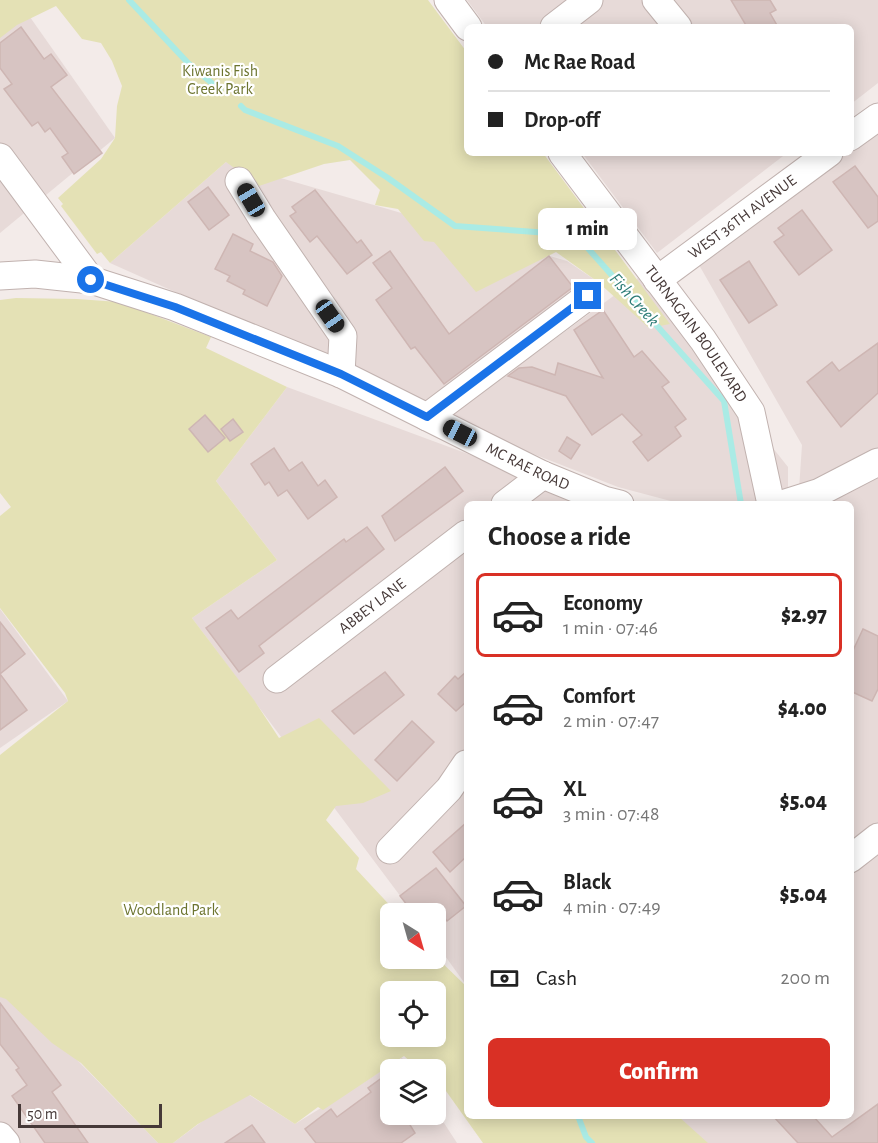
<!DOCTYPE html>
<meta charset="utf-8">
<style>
body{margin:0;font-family:"Alegreya Sans",sans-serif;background:#f2f2f2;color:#222;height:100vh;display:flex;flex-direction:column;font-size:22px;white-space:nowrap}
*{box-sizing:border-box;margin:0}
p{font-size:20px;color:#767676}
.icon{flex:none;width:33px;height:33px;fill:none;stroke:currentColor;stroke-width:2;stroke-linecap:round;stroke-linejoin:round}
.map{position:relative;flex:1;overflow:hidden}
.drawer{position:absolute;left:464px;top:501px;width:390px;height:618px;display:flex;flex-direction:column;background:#fff;border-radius:9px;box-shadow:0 3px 15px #0003}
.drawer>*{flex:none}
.top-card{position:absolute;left:464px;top:24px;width:390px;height:132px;border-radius:9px;box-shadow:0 3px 15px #0003;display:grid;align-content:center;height:132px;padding:0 24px;background:#fff}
.needle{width:39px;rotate:143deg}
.controls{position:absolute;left:380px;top:903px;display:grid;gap:12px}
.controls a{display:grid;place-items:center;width:66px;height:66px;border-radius:9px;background:#fff;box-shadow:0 3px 15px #0003;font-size:30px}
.scale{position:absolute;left:18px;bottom:15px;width:144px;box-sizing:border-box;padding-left:6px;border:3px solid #463938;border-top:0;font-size:16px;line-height:21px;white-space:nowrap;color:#463938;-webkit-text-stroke:4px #fff;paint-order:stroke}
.end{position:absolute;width:27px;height:27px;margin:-14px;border:8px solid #1a73e8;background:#fff;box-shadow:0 0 0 3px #fff}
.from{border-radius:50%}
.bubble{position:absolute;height:42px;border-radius:9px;background:#fff;box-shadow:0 3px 15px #0003;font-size:20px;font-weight:800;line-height:42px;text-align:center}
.car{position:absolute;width:18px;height:36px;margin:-18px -9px;border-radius:8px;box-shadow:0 0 4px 2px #0007;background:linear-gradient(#222 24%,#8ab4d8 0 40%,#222 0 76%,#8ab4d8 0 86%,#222 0)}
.top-card b{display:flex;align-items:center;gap:21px;height:57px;font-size:22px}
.top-card b+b{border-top:2px solid #e0e0e0}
.top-card i{width:15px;height:15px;background:#222}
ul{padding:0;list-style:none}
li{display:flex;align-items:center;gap:18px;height:84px;margin:0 12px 9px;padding:0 12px;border:3px solid transparent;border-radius:9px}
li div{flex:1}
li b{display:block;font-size:22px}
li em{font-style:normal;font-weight:800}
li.on{border-color:#d93025}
li>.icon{width:54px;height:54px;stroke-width:1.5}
h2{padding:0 24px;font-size:27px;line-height:72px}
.pay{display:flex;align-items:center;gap:15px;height:66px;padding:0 24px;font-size:22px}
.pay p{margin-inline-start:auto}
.action{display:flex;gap:12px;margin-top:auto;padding:12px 24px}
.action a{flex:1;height:69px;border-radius:9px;background:#d93025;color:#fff;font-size:24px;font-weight:800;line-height:69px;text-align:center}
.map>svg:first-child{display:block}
.residential{fill:#e7dad8}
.green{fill:#e4e1b5;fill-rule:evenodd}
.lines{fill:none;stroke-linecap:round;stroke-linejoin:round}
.stream{stroke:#aaebe5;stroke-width:6}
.building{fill:#d7c4c2;stroke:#ceb6b3;stroke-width:1.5}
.minor-casing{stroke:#c1b2af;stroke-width:29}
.minor{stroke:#fff;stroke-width:27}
.route{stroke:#1a73e8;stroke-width:8}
.labels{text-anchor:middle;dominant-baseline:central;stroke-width:4.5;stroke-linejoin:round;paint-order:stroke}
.park-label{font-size:16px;fill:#6c742f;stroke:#fff}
.street-label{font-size:16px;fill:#463938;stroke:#fff}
.water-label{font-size:18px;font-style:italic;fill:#2d7c76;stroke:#fff}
</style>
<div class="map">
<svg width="878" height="1143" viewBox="0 0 878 1143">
<rect width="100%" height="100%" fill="#f3ebe9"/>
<g class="residential">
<path d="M0,0H18L115,138L0,233Z"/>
<path d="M467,0H878V83L851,104L850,27H487Z"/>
<path d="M878,120V1143H682L670,1116H850V504H798L802,445L695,258L834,153H850L851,140Z"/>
<path d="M582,153H787L657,253Z"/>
<path d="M226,162L567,261L598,282L458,410L638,278L788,467V501L761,504H682L618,487L518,448L452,415L110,263Z"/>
<path d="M287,387L603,504H466V985L435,942V914L413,913L192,618L277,560L216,481Z"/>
<path d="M0,609L68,701L0,748Z"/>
<path d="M5,986L158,1143H0V989Z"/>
<path d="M402,1058L410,1069L390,1070V1114H435V1109L457,1143H173L243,1091L295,1124Z"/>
</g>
<g class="green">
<path d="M0,0H428L466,51V153H543L670,324L649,328L598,282L556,252L476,292L434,242L424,241L398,209L375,205L380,190L350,160L324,164L259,186L226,162L110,263L101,252L97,254L61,206L63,204L58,198L101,159L115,138L117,106L122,86L112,61L101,43L82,39L56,6L17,25L0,38Z"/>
<path d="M16,298L77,299L119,302L211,337L206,348L287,387L216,481L277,560L192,618L254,700L279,738L319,718L391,791L363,803L336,806L326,820L359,858L356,869L397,913L390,914V958H435V956L466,986V1116H678L708,1143H483L441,1084H435V1070L419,1069L404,1056L323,1110L318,1107L295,1124L250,1095L198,1124L173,1143H158L81,1063L52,1043L6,999L0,997V755L68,701L65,693L0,608V516L11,507L0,493V300ZM390,992H435V1036H390Z"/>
</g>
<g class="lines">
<g class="stream">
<path d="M129,0L188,63L220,90"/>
<path d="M241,106L245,110L338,146L388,178L455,226L576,235L724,401L741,504"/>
<path d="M578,1116L586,1137L592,1143"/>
</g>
</g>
<g class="building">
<path d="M731,0H770L776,10L770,13L778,27H747Z"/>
<path d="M21,27L44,59L51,54L67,75L51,87L102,153L74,174L62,157L68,153L50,128L45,132L38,122L32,126L4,89L12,84L0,68V43Z"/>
<path d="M855,166L878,197V221L868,228L833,182Z"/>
<path d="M208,187L229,215L209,230L188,202Z"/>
<path d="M315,190L357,243L361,240L372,255L347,274L317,236L310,242L290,216L296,212L292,207Z"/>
<path d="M802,210L832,250L799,275L774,242L784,235L778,228Z"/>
<path d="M233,234L253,244L250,251L273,262L282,276L267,306L243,294L245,290L227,281L230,276L215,269Z"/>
<path d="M390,251L449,334L549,256L573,287L444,384L415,347L411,349L376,300L392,288L373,263Z"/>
<path d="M749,261L777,305L749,323L720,280Z"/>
<path d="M603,310L634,357L642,351L669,382L662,387L686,419L675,427L681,436L648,461L633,442L642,435L622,414L592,435L566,396L508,376L519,368L532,367L555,375L558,363L603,378L574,330Z"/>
<path d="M878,343V393L841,427L807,382L832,362L839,371Z"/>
<path d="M205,415L225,438L208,452L189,429Z"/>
<path d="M233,419L243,432L230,441L221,429Z"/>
<path d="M567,437L580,445L571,459L559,451Z"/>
<path d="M274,448L289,471L302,462L318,486L325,480L337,497L308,519L287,490L278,496L269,482L265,485L251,464Z"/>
<path d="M445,467L463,491L395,541L382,516Z"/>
<path d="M367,527L384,549L259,646L264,653L239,672L206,628L231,610L238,619L344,539L346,542Z"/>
<path d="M0,622L25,654L0,674L27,710L0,730Z"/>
<path d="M863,629L878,636V689L872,701L850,691V657Z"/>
<path d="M385,672L404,695L354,734L332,711Z"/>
<path d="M466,672V702L456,711L438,694L455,676L458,679Z"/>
<path d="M412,721L434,742L397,781L375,760Z"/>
<path d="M466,823V857L450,872L433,852Z"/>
<path d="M436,868L466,906L447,921L441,914H414L400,896Z"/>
<path d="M0,1003L61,1085L52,1092L88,1143H45L12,1096L27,1085L16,1070L19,1068L0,1044Z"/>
<path d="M390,1072V1114H425L410,1125L415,1133L401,1143H316L305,1129L331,1109L337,1117L371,1092L368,1088Z"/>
<path d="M878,1104V1143H798L773,1116H813L832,1137Z"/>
<path d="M252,1125L265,1143H225Z"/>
</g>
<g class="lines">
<g class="minor-casing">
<g id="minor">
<path d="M448,0L468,27"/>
<path d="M656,0L678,27"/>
<path d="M554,27L589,0"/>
<path d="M850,137L878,117"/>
<path id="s1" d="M562,153L703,340L751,412L771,504"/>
<path d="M0,157L91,280"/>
<path d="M239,181L263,220L343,336L341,374"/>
<path id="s2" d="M0,276L35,274L91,280L175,307L341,374L543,475L604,500L620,504"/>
<path id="s3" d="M657,280L829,153"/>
<path d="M427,417L588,296"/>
<path d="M505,504L543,475"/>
<path d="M782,504L820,492L878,462"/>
<path id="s4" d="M277,679L466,534"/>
<path d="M390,850L449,789L466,764"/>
<path d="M850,859L878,837"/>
<path d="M0,1136L6,1143"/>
</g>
</g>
<use href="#minor" class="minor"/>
</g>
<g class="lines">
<path class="route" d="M91,280L175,307L341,374L427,417L588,296"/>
</g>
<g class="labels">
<g class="park-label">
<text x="220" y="71">Kiwanis Fish<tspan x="220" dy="18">Creek Park</tspan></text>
<text x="171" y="910">Woodland Park</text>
</g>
<g class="street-label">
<text stroke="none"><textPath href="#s3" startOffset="106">WEST 36TH AVENUE</textPath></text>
<text stroke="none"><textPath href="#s1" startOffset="225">TURNAGAIN BOULEVARD</textPath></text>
<text stroke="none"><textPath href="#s2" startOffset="567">MC RAE ROAD</textPath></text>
<text stroke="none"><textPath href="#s4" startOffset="120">ABBEY LANE</textPath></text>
</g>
<g class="water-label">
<text transform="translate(634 300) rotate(48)">Fish Creek</text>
</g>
</g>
</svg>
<div class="controls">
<a><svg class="needle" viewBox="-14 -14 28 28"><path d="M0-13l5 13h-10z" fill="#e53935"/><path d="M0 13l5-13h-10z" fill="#767676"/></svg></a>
<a><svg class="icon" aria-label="locate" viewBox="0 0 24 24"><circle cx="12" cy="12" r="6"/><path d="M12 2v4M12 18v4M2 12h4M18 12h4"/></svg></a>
<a><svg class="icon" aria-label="layers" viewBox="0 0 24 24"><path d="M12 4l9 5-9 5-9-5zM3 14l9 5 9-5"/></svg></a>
</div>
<div class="scale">50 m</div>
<i class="end from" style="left:91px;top:280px"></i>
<i class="end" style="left:588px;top:296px"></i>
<div class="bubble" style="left:538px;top:208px;width:99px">1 min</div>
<i class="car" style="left:251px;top:200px;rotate:329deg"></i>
<i class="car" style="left:330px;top:316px;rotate:145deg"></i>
<i class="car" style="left:460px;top:433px;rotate:297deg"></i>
<div class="top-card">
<b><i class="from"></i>Mc Rae Road</b>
<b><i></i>Drop-off</b>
</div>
<section class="drawer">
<h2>Choose a ride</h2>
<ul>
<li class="on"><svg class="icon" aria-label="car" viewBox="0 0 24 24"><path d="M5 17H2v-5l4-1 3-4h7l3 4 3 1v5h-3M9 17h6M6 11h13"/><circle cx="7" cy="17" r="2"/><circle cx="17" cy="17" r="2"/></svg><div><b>Economy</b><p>1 min · 07:46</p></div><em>$2.97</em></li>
<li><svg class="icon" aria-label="car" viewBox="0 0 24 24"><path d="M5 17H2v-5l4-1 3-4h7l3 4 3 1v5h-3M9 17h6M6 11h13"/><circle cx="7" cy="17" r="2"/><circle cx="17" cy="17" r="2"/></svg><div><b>Comfort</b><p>2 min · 07:47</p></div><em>$4.00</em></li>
<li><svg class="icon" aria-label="car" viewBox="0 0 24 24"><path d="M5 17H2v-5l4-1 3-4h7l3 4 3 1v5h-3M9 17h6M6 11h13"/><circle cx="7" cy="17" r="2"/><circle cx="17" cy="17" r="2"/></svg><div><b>XL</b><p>3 min · 07:48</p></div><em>$5.04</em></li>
<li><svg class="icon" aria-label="car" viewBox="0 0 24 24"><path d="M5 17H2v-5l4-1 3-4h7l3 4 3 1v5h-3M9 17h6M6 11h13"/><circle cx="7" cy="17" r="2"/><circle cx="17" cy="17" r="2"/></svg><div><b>Black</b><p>4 min · 07:49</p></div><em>$5.04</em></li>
</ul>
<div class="pay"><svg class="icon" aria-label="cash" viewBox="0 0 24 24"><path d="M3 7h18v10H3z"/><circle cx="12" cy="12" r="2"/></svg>Cash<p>200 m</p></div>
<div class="action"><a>Confirm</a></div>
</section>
</div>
